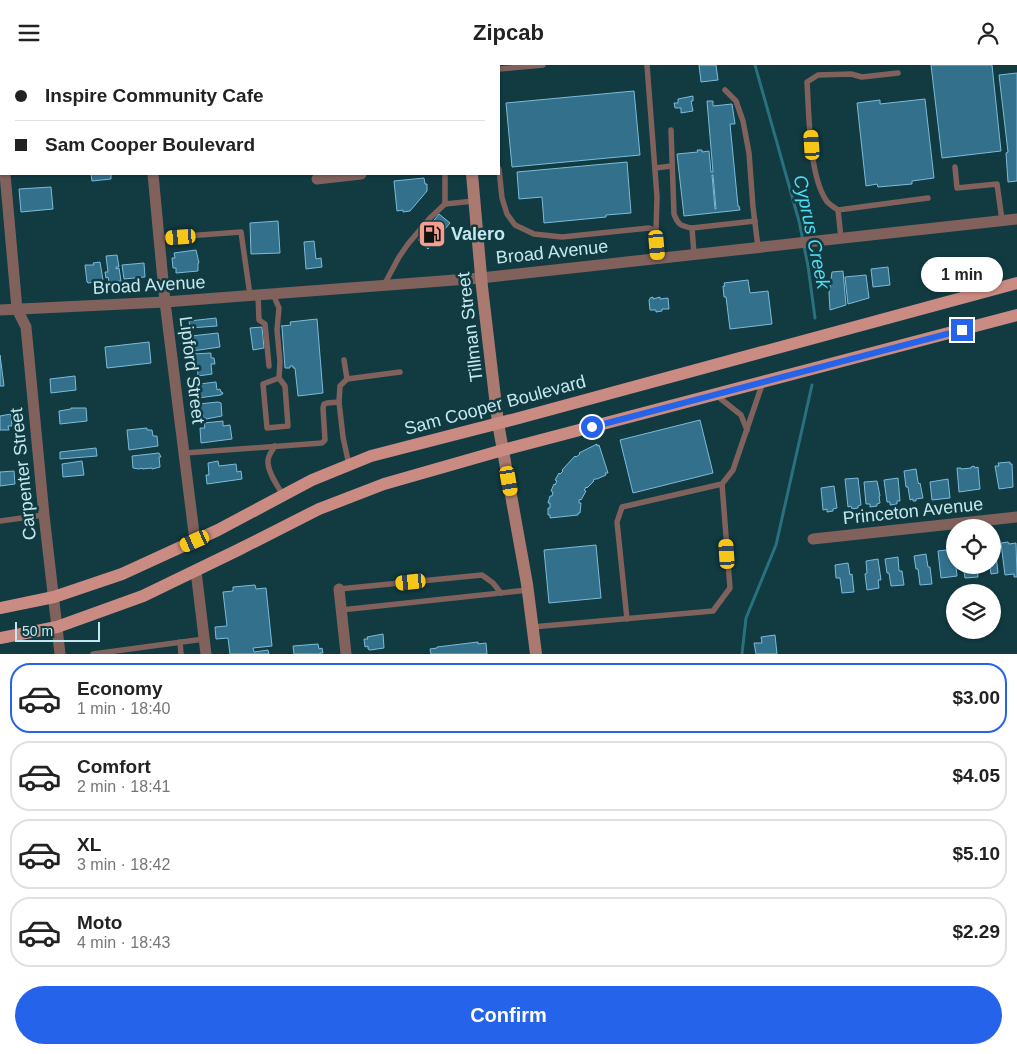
<!DOCTYPE html>
<meta charset="utf-8">
<style>
body{margin:0;font-family:Helvetica,sans-serif;background:#f6f6f6;color:#222;height:100vh;display:flex;flex-direction:column;font-size:19px;white-space:nowrap}
*{box-sizing:border-box;margin:0}
p{font-size:16px;color:#767676}
.icon{flex:none;width:28px;height:28px;fill:none;stroke:currentColor;stroke-width:2;stroke-linecap:round;stroke-linejoin:round}
.map{position:relative;height:589px;overflow:hidden}
.side{display:flex;flex-direction:column;background:#fff;flex:1}
.side>*{flex:none}
.banner{position:absolute;left:0px;top:0px;width:500px;height:110px;box-shadow:0 1px 4px #0004;display:grid;align-content:center;height:110px;padding:0 15px;background:#fff}
.tools{position:absolute;left:946px;top:454px;display:grid;gap:10px}
.tools a{display:grid;place-items:center;width:55px;height:55px;border-radius:50%;background:#fff;box-shadow:0 1px 4px #0004;font-size:25px}
.scale{position:absolute;left:15px;bottom:12px;width:85px;box-sizing:border-box;padding-left:5px;border:2px solid #c4e8ef;border-top:0;font-size:14px;line-height:18px;white-space:nowrap;color:#c4e8ef;-webkit-text-stroke:4px #113a41;paint-order:stroke}
.end{position:absolute;width:22px;height:22px;margin:-11px;border:6px solid #2563eb;background:#fff;box-shadow:0 0 0 2px #fff}
.from{border-radius:50%}
.bubble{position:absolute;height:35px;border-radius:18px;background:#fff;box-shadow:0 1px 4px #0004;font-size:16px;font-weight:700;line-height:35px;text-align:center}
.car{position:absolute;width:15px;height:30px;margin:-15px -8px;border-radius:6px;box-shadow:0 0 4px 1px #0007;background:linear-gradient(#f5c518 24%,#345 0 40%,#f5c518 0 76%,#345 0 86%,#f5c518 0)}
.banner b{display:flex;align-items:center;gap:18px;height:48px;font-size:19px}
.banner b+b{border-top:1px solid #e0e0e0}
.banner i{width:12px;height:12px;background:#222}
ul{padding:9px 0 0;list-style:none}
li{display:flex;align-items:center;gap:15px;height:70px;margin:0 10px 8px;padding:0 5px;border:2px solid #e0e0e0;border-radius:20px}
li div{flex:1}
li b{display:block;font-size:19px}
li em{font-style:normal;font-weight:700}
li.on{border-color:#2563eb}
li>.icon{width:45px;height:45px;stroke-width:1.5}
.primary-button{display:flex;gap:10px;margin-top:auto;padding:10px 15px}
.primary-button a{flex:1;height:58px;border-radius:30px;background:#2563eb;color:#fff;font-size:20px;font-weight:700;line-height:58px;text-align:center}
header{display:flex;justify-content:space-between;align-items:center;height:65px;padding:0 15px;background:#fff;font-size:22px;font-weight:700}
.map>svg:first-child{display:block}
.lines{fill:none;stroke-linecap:round;stroke-linejoin:round}
.stream{stroke:#29717d;stroke-width:3}
.building{fill:#32708c;stroke:#7dbbd9;fill-rule:evenodd}
.service{stroke:#80615c;stroke-width:5.5}
.minor{stroke:#80615c;stroke-width:11}
.secondary{stroke:#aa7a71;stroke-width:12}
.primary{stroke:#ca8c82;stroke-width:12}
.route{stroke:#2563eb;stroke-width:6}
.labels{text-anchor:middle;dominant-baseline:central;stroke-width:5;stroke-linejoin:round;paint-order:stroke}
.poi-label{font-size:18px;font-weight:bold;fill:#c4e8ef;stroke:#113a41;text-anchor:start}
.street-label{font-size:18px;fill:#c4e8ef;stroke:#113a41}
.water-label{font-size:19px;font-style:italic;fill:#50dbf1;stroke:#113a41}
</style>
<header><svg class="icon" aria-label="menu" viewBox="0 0 24 24"><path d="M4 6h16M4 12h16M4 18h16"/></svg>Zipcab<svg class="icon" aria-label="person" viewBox="0 0 24 24"><circle cx="12" cy="8" r="4"/><path d="M4 21q1-7 8-7t8 7"/></svg></header>
<div class="map">
<svg width="1017" height="589" viewBox="0 0 1017 589">
<rect width="100%" height="100%" fill="#113a41"/>
<g class="lines">
<g class="stream">
<path d="M755,0L799,156L808,201L815,253"/>
<path d="M742,589L746,553L776,480L812,320"/>
</g>
</g>
<g class="building">
<path d="M699,0H716L718,15L701,17Z"/>
<path d="M931,0H992L1001,86L942,93Z"/>
<path d="M1017,8V116L1008,117L1006,88L1008,87L999,10Z"/>
<path d="M634,26L640,90L512,102L506,38Z"/>
<path d="M693,31V36H691L693,46L681,48V43H675L674,38H678V34Z"/>
<path d="M925,34L934,113L912,116V119L878,122L877,119L866,121L857,38L880,35V39Z"/>
<path d="M707,36H713V41L732,39L735,59H730L738,141H739L740,145L684,151L677,89L698,87L697,85H702V87L709,86L711,107H713ZM712,110H713L716,144H715Z"/>
<path d="M627,97L631,148L606,150V152L544,158L542,132L519,134L517,107Z"/>
<path d="M90,109H111V114L92,116L91,109Z"/>
<path d="M424,113L425,119H427V126L410,146L403,147V145L397,146L394,116Z"/>
<path d="M51,122L53,144L21,147L19,124Z"/>
<path d="M439,149L450,158L428,184L418,175Z"/>
<path d="M278,156L280,188L251,189L250,158Z"/>
<path d="M314,176L316,194L321,193L322,202L306,204L304,177Z"/>
<path d="M196,185L199,198H198V206L176,208V203H173L172,193H175L174,188Z"/>
<path d="M117,190L119,202H116V204L119,203L121,216L109,217L108,212L106,213L105,207H108L106,191Z"/>
<path d="M100,197L103,215H102V216L88,218L87,217L85,200H94L93,198Z"/>
<path d="M144,198L145,212L124,214L122,200Z"/>
<path d="M888,202L890,220L873,222L871,204Z"/>
<path d="M843,206L846,240L830,245L829,228L832,207Z"/>
<path d="M866,210L869,233L848,239L845,212Z"/>
<path d="M748,215L750,228L768,226L772,259L730,264L726,232H724L723,221H725L724,218Z"/>
<path d="M653,232V234L660,232V234L668,233L669,244H662V246L656,247V245H650L649,235L650,234V233Z"/>
<path d="M216,253L217,261L190,263L189,256Z"/>
<path d="M317,254L323,328L298,331L295,303H293V301H290V303H285L282,262L281,261L291,260L290,257Z"/>
<path d="M262,262L264,283L253,285L250,263Z"/>
<path d="M218,268L220,282L192,286L191,271Z"/>
<path d="M149,277L151,298L107,303L105,282Z"/>
<path d="M211,288V293H214L215,299H211L212,309L198,311L197,298H194L193,289Z"/>
<path d="M0,290L4,321H0Z"/>
<path d="M75,311L76,325L51,328L50,314Z"/>
<path d="M216,317L217,325L220,324L221,327H222L223,329H221V330L198,333L197,327L200,326L199,322H200L199,319Z"/>
<path d="M218,337L221,338L222,351L206,354V353H203V349L202,350V348H199L198,339Z"/>
<path d="M71,343H86L87,356L60,359L59,346L71,344Z"/>
<path d="M11,349L12,361H8L9,365H0V351Z"/>
<path d="M700,355L713,408L633,428L620,375Z"/>
<path d="M223,356V361L230,360L232,374L201,378L200,363H205L204,358Z"/>
<path d="M147,363V365H152L153,371H157L158,381L129,385L127,365Z"/>
<path d="M597,379V381L599,380L608,408H605L606,410L597,414H595L593,415L594,416L587,423L586,422L585,424L584,425L586,426L581,435L580,434L579,436V438H581L580,448H578V450L550,453V450H548V443H550V438H548L550,431H552L553,427L551,426L554,419L555,420L557,416L555,415L559,408L560,409L563,406L562,405L575,391L576,392L580,389L579,388Z"/>
<path d="M96,383L97,391L60,394V387Z"/>
<path d="M159,388L161,392H159L160,402L152,404V403L142,404V403L139,404L133,403L132,391Z"/>
<path d="M82,396L84,410L63,412L62,399Z"/>
<path d="M218,396L219,401L236,399L237,407L241,406L242,414L207,419L206,410H209L208,398Z"/>
<path d="M1010,397V399H1012L1013,422L999,424L995,401H999L998,398Z"/>
<path d="M974,401L975,403L978,402L980,424L959,427L957,403H961V404L971,403V402Z"/>
<path d="M916,404L918,417L919,419L920,418L923,433L916,434V436H913V434L910,435L908,422H906L904,406Z"/>
<path d="M14,406L15,419L0,421V407Z"/>
<path d="M858,413L861,440L858,441V443L852,444L851,441L848,442L845,414Z"/>
<path d="M898,413L900,436H897V439L890,440V437H887L884,415Z"/>
<path d="M948,414L950,433L932,435L930,417Z"/>
<path d="M877,416L880,431H879L880,438L877,439V441L870,442V439H866L864,417Z"/>
<path d="M834,421L837,443L833,444V446L827,447V444L823,445L821,423Z"/>
<path d="M1008,477L1009,479L1016,478L1017,512H1014V509L1005,510L1001,478Z"/>
<path d="M596,480L601,533L549,538L544,485Z"/>
<path d="M992,480H995L998,508L991,509L990,502H986V500H992Z"/>
<path d="M954,484L957,511L941,513L938,486Z"/>
<path d="M926,489L928,502H930L932,519L920,520L918,504H916L914,491Z"/>
<path d="M898,492L899,506H902L904,520L891,521L889,508H887L885,494Z"/>
<path d="M878,494L881,515H878L879,523L867,525L865,509L867,508L866,496Z"/>
<path d="M848,498L850,510L852,509L854,527L842,528L840,513H836L835,500Z"/>
<path d="M963,500H977L978,512L965,513Z"/>
<path d="M255,520L256,524L266,523L272,581L253,583L254,587L268,585L269,589H230L228,573L216,574L215,562L227,561L223,527L233,526V522Z"/>
<path d="M383,569L384,583L370,585L368,584V581L365,582L364,574H368L367,572Z"/>
<path d="M775,570L777,589H756L754,578H762L761,572Z"/>
<path d="M478,577V579L486,578L487,589H431L430,584L437,583V582Z"/>
<path d="M318,579L319,584L322,583L323,588H320V589H294L293,581Z"/>
</g>
<g class="lines">
<g class="service">
<path d="M647,0L657,132L656,166"/>
<path d="M499,4L543,0"/>
<path d="M725,25L736,36L743,56L749,88L753,142L758,182"/>
<path d="M671,65L674,149C678,160 681,161 692,163L755,156"/>
<path d="M955,102L957,123L997,119L1002,155"/>
<path d="M655,103L672,101"/>
<path d="M499,104L502,133L507,149L515,160L534,169L562,172L649,163L656,166L658,193"/>
<path d="M445,139V109"/>
<path d="M838,145L928,133"/>
<path d="M692,163L694,189"/>
<path d="M159,173L241,167L250,230"/>
<path d="M841,173L838,145C834,142 828,139 826,135C809,110 809,48 807,17L818,10L851,9L862,12L898,8"/>
<path d="M384,220L399,192L408,179L430,153L445,139L474,136"/>
<path d="M273,229L279,243L277,265L280,297L279,313L285,321L288,361L267,363L263,319L279,313"/>
<path d="M258,230L259,255L265,259L269,301"/>
<path d="M344,295L347,314"/>
<path d="M716,330L741,350L747,365"/>
<path d="M339,337L340,321L347,314L400,307"/>
<path d="M275,381C272,386 268,390 268,396C267,406 278,422 283,430"/>
<path d="M185,388L322,378L325,375L323,343L324,339L327,338L339,337L343,372L349,400"/>
<path d="M0,456L44,450"/>
<path d="M339,524L482,510L493,518L501,528"/>
<path d="M341,545L528,525"/>
<path d="M627,554L617,457L622,442L722,419"/>
<path d="M532,562L713,546L730,523L722,419L733,405L763,317"/>
<path d="M180,577L181,589"/>
<path d="M93,589L204,574"/>
</g>
<g class="minor">
<path d="M143,0V1"/>
<path d="M0,53L1,67"/>
<path d="M5,109L17,244L26,262L44,450L60,589"/>
<path d="M153,109L165,237L195,476"/>
<path d="M317,114L361,109"/>
<path d="M0,245L165,237L481,213L1017,154"/>
<path d="M813,474L1017,452"/>
<path d="M196,506L206,589"/>
<path d="M339,524L346,589"/>
</g>
<g class="secondary">
<path d="M460,0V1"/>
<path d="M472,109L482,222L498,358L527,519L536,589"/>
</g>
<g class="primary">
<path d="M0,543L54,532L122,509L218,465L312,415L371,391L519,353L1017,218"/>
<path d="M0,573L57,562L143,531L238,485L319,444L384,419L503,385L1017,250"/>
</g>
</g>
<g class="lines">
<path class="route" d="M592,362L962,265"/>
</g>
<defs>
<g id="fuel-square" transform="scale(1.4375)"><rect x="-9" y="-9" width="18" height="18" rx="4" fill="#f59d8e" stroke="#113a41"/><path d="M-5.5-6h7V0h2V4h1.3V-2.5L3-4.5l.8-.8L6-3V5H2.5V1h-1V6h-7ZM-4.2-4.7v3.2H.2V-4.7Z" fill="#111"/></g>
</defs>
<g fill-rule="evenodd">
<use href="#fuel-square" x="432" y="169"/>
</g>
<g class="labels">
<g class="poi-label">
<text x="451" y="169">Valero</text>
</g>
<g class="street-label">
<text transform="translate(552 187) rotate(-6)">Broad Avenue</text>
<text transform="translate(149 220) rotate(-3)">Broad Avenue</text>
<text transform="translate(470 262) rotate(-97)">Tillman Street</text>
<text transform="translate(192 305) rotate(83)">Lipford Street</text>
<text transform="translate(495 340) rotate(-15)">Sam Cooper Boulevard</text>
<text transform="translate(23 409) rotate(-96)">Carpenter Street</text>
<text transform="translate(913 446) rotate(-6)">Princeton Avenue</text>
</g>
<g class="water-label">
<text transform="translate(812 167) rotate(78)">Cyprus Creek</text>
</g>
</g>
</svg>
<div class="tools">
<a><svg class="icon" aria-label="locate" viewBox="0 0 24 24"><circle cx="12" cy="12" r="6"/><path d="M12 2v4M12 18v4M2 12h4M18 12h4"/></svg></a>
<a><svg class="icon" aria-label="layers" viewBox="0 0 24 24"><path d="M12 4l9 5-9 5-9-5zM3 14l9 5 9-5"/></svg></a>
</div>
<div class="scale">50 m</div>
<i class="end from" style="left:592px;top:362px"></i>
<i class="end" style="left:962px;top:265px"></i>
<div class="bubble" style="left:921px;top:192px;width:82px">1 min</div>
<i class="car" style="left:812px;top:80px;rotate:356deg"></i>
<i class="car" style="left:181px;top:172px;rotate:266deg"></i>
<i class="car" style="left:657px;top:180px;rotate:175deg"></i>
<i class="car" style="left:509px;top:416px;rotate:170deg"></i>
<i class="car" style="left:195px;top:476px;rotate:246deg"></i>
<i class="car" style="left:727px;top:489px;rotate:356deg"></i>
<i class="car" style="left:411px;top:517px;rotate:264deg"></i>
<div class="banner">
<b><i class="from"></i>Inspire Community Cafe</b>
<b><i></i>Sam Cooper Boulevard</b>
</div>
</div>
<section class="side">
<ul>
<li class="on"><svg class="icon" aria-label="car" viewBox="0 0 24 24"><path d="M5 17H2v-5l4-1 3-4h7l3 4 3 1v5h-3M9 17h6M6 11h13"/><circle cx="7" cy="17" r="2"/><circle cx="17" cy="17" r="2"/></svg><div><b>Economy</b><p>1 min · 18:40</p></div><em>$3.00</em></li>
<li><svg class="icon" aria-label="car" viewBox="0 0 24 24"><path d="M5 17H2v-5l4-1 3-4h7l3 4 3 1v5h-3M9 17h6M6 11h13"/><circle cx="7" cy="17" r="2"/><circle cx="17" cy="17" r="2"/></svg><div><b>Comfort</b><p>2 min · 18:41</p></div><em>$4.05</em></li>
<li><svg class="icon" aria-label="car" viewBox="0 0 24 24"><path d="M5 17H2v-5l4-1 3-4h7l3 4 3 1v5h-3M9 17h6M6 11h13"/><circle cx="7" cy="17" r="2"/><circle cx="17" cy="17" r="2"/></svg><div><b>XL</b><p>3 min · 18:42</p></div><em>$5.10</em></li>
<li><svg class="icon" aria-label="car" viewBox="0 0 24 24"><path d="M5 17H2v-5l4-1 3-4h7l3 4 3 1v5h-3M9 17h6M6 11h13"/><circle cx="7" cy="17" r="2"/><circle cx="17" cy="17" r="2"/></svg><div><b>Moto</b><p>4 min · 18:43</p></div><em>$2.29</em></li>
</ul>
<div class="primary-button"><a>Confirm</a></div>
</section>
